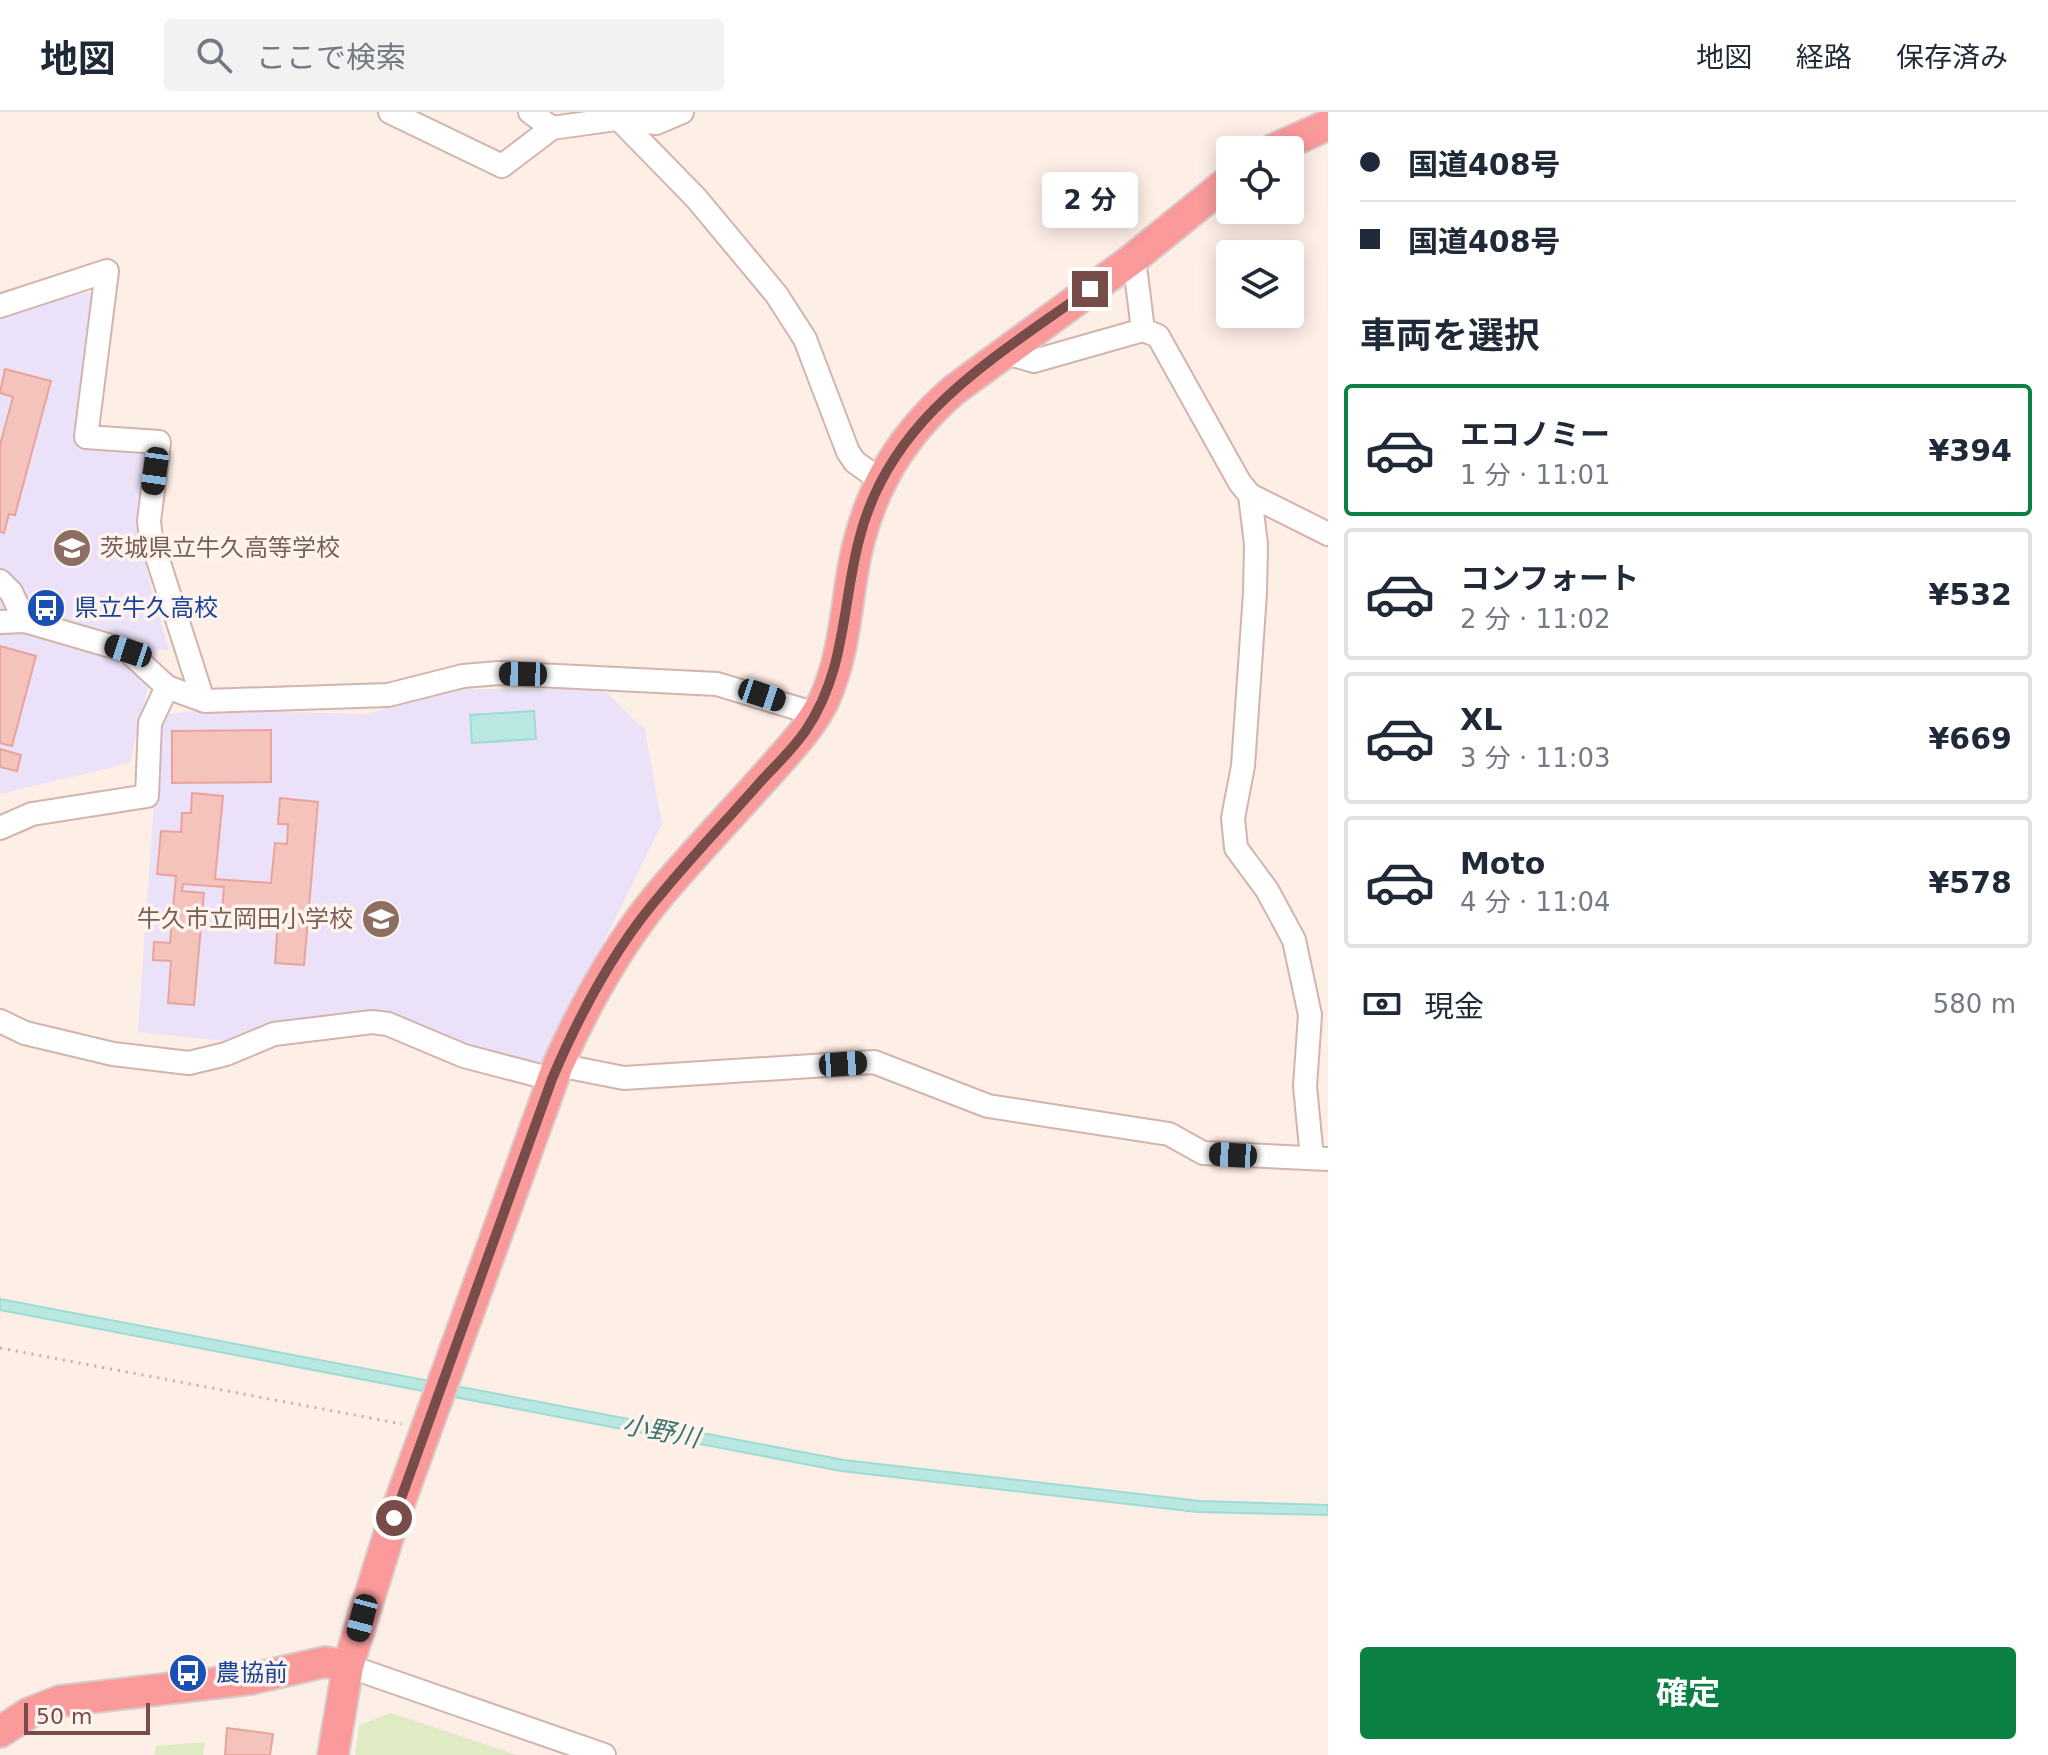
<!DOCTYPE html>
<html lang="ja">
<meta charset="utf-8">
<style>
body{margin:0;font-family:"DejaVu Sans","Noto Sans JP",sans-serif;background:#f2f2f3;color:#1f2937;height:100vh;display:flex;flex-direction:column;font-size:30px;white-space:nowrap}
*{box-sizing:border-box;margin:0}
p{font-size:26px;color:#747a83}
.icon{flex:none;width:44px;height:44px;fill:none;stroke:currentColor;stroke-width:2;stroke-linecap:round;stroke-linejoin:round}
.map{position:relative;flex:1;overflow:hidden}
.details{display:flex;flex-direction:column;background:#fff;width:720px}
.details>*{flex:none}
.hud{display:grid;align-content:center;height:176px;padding:0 32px;background:#fff}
.tools{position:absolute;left:1216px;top:24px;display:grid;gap:16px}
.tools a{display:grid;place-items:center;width:88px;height:88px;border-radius:8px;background:#fff;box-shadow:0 4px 20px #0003;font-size:40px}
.scale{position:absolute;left:24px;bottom:20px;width:126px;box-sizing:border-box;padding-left:8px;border:4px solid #784d49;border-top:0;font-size:22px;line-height:28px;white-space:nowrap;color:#784d49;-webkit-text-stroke:6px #fff3ed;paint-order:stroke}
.end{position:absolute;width:36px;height:36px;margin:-18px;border:10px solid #784d49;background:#fff;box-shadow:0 0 0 4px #fff}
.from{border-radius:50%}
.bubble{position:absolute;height:56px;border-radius:8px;background:#fff;box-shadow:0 4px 20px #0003;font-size:26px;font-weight:700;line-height:56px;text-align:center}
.car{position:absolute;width:24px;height:48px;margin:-24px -12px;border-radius:10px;box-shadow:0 0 6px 2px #0007;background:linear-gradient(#222 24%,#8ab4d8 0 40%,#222 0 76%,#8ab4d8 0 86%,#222 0)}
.hud b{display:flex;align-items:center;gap:28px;height:76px;font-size:30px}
.hud b+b{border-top:2px solid #e0e1e3}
.hud i{width:20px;height:20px;background:#1f2937}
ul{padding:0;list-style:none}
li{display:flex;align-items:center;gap:24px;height:132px;margin:0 16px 12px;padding:0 16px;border:4px solid #e0e1e3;border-radius:8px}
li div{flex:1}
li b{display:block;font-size:30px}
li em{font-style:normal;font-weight:700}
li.current{border-color:#0b8043}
li>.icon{width:72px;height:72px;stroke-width:1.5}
h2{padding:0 32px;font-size:36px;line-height:96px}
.pay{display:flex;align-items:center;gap:20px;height:88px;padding:0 32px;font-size:30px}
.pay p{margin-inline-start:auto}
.cta{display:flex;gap:16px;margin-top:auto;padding:16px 32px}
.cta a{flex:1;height:92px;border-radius:8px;background:#0b8043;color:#fff;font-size:32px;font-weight:700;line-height:92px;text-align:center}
header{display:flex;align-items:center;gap:48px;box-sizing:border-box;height:112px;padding:0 40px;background:#fff;border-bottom:2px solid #e0e1e3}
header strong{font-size:38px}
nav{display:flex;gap:44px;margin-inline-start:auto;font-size:28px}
.search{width:560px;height:72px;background:#f2f2f3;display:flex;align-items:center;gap:20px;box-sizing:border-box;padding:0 28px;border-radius:8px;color:#747a83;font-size:30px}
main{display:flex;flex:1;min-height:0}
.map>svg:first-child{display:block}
.education{fill:#ebe2fa}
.green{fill:#dfecc3}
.water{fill:#b9e8e2;stroke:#9edbd4;stroke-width:2}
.building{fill:#f4c3bc;stroke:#e8a49b;stroke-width:2}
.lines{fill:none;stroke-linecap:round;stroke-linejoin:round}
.minor-casing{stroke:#d2b4ad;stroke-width:26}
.highway-casing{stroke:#d9cdcc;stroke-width:34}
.path{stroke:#d9a59f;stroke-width:3;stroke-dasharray:2 6;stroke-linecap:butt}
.minor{stroke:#fff;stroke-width:22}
.highway{stroke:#fa9a9b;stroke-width:30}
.route{stroke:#784d49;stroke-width:10}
.labels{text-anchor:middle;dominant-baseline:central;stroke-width:7;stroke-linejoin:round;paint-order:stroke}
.education-label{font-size:24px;fill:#785e54;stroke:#fff3ed;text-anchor:start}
.transit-label{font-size:24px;fill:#164399;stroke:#fff3ed;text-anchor:start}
.water-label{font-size:26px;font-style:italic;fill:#397670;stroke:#fff3ed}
</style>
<header>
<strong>地図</strong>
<div class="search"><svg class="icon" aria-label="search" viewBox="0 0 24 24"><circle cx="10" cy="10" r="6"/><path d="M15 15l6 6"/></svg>ここで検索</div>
<nav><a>地図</a><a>経路</a><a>保存済み</a></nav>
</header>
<main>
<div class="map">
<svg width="1328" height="1643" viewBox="0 0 1328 1643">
<rect width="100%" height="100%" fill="#fdeee6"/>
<g class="education">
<path d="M97,179L77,337L149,338L140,413L147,460L169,539L157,537L130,651L0,682V199Z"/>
<path d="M456,577H576L607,581L645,618L662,712L541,957L478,939L387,901L319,905L227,929L138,920L160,603L204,598L367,602Z"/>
</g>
<g class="green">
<path d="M391,1601L517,1643H355L359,1613Z"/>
<path d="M205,1630L203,1643H155L156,1634Z"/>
</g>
<g class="water">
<path d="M534,599L536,627L472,631L470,603Z"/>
<path d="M0,1187L844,1348L1200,1389L1328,1393V1403L1197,1400L841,1359L0,1198Z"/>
</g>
<g class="building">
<path d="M5,257L51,269L15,403L9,402L4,421L0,420V333L13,285L0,281Z"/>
<path d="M0,534L36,544L12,634L0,631Z"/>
<path d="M271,618V670L172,671V619Z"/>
<path d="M0,637L21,643L17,659L0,655Z"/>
<path d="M192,681L223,684L215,767L271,771L275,731L287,732L288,712H278L280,686L318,690L304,853L275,851L279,794H271L270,802L222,798L224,775L183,772L182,779L204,781L194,893L168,891L171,849L153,848L154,830L170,831L176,764L157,762L161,719L181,720L182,701H191Z"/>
<path d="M227,1616L273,1622L270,1643H225Z"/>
</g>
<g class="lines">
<g class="minor-casing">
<g id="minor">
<path d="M390,0L502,54L552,16L616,7L656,11L682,0"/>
<path d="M530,0L552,16"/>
<path d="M612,0L696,86L776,182L805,227L848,340L855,350L880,368"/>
<path d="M1134,146L1143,218L1158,224L1240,371L1250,383L1328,422"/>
<path d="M0,194L107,159L86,325L159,330L149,409L151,426L203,588"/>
<path d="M1003,240L1034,249L1143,218"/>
<path d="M1250,383L1256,432L1255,481L1243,654L1233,706L1236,736L1267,778L1294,828L1310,903L1305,974L1312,1046"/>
<path d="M0,469L11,480L25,509"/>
<path d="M0,510L25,509L128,539L167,575L205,589L388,583L463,564L499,561L717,572L816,602"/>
<path d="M0,716L32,702L147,684L150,611L167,575"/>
<path d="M0,909L25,921L113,942L189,951L226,942L274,922L372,910L388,912L464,944L552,967"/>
<path d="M558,953L624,966L874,950L988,994L1169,1022L1203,1041L1328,1047"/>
<path d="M348,1554L604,1643"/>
</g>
</g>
<g class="highway-casing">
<g id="highway">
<path d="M1272,38L1328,13"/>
<path d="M0,1620L29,1601L60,1589L251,1567L325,1550L348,1554"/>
<path d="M333,1643L348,1554L394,1406L558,953C585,892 617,834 660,782C694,742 730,704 765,665C786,641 810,617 824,588C841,551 845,510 851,470C862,391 894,330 954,278L1134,146L1230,68"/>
</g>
</g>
<path class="path" d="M0,1236L402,1312"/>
<use href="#minor" class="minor"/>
<use href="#highway" class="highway"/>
</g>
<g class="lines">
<path class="route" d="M394,1406L552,967C580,901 614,836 662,781C694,742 729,706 762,668C777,652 794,636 806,618C846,559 842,493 859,428C889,305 994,246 1090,177"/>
</g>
<defs>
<g id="school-disc" transform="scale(2)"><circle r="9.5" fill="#8d6e63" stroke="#fff3ed"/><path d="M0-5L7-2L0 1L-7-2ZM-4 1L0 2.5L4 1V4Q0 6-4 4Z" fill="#fff"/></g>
<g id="bus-disc" transform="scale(2)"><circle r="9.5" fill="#1a4fb4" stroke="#fff3ed"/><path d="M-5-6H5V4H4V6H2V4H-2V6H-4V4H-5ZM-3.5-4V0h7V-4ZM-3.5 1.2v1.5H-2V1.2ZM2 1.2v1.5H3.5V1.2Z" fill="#fff"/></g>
</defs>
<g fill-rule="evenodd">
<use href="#school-disc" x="72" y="436"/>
<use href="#bus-disc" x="46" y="496"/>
<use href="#school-disc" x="381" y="807"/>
<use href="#bus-disc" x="188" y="1561"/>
</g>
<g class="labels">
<g class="education-label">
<text x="100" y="436">茨城県立牛久高等学校</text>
<text x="353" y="807" text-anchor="end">牛久市立岡田小学校</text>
</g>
<g class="transit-label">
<text x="74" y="496">県立牛久高校</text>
<text x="216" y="1561">農協前</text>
</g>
<g class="water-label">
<text transform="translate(661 1319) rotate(11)">小野川</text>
</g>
</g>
</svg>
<div class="tools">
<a><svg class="icon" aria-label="locate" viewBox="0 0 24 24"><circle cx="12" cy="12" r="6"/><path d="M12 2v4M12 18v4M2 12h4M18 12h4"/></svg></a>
<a><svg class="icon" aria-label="layers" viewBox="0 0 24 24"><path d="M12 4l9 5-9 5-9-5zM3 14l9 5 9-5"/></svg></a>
</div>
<div class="scale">50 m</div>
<i class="end from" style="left:394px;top:1406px"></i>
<i class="end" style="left:1090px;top:177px"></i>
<div class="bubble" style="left:1042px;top:60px;width:96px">2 分</div>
<i class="car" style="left:155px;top:359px;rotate:188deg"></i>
<i class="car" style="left:128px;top:539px;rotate:288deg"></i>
<i class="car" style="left:523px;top:562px;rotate:271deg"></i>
<i class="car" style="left:762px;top:583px;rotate:108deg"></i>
<i class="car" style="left:843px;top:952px;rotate:86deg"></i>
<i class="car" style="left:1233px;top:1043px;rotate:273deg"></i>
<i class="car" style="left:362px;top:1506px;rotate:195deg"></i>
</div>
<section class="details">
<div class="hud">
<b><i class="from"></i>国道408号</b>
<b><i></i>国道408号</b>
</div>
<h2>車両を選択</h2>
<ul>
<li class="current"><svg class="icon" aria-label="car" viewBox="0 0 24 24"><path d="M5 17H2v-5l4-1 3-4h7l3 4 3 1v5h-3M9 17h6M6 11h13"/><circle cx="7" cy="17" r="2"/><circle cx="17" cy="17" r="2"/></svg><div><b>エコノミー</b><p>1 分 · 11:01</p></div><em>¥394</em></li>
<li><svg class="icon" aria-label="car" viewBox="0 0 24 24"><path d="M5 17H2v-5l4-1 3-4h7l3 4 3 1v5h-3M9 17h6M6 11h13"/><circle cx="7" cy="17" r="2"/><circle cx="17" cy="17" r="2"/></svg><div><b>コンフォート</b><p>2 分 · 11:02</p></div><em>¥532</em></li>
<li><svg class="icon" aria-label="car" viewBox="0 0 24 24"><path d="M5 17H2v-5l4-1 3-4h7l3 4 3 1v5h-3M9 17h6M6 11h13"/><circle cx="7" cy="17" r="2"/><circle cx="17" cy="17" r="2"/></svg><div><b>XL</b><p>3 分 · 11:03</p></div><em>¥669</em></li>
<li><svg class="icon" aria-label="car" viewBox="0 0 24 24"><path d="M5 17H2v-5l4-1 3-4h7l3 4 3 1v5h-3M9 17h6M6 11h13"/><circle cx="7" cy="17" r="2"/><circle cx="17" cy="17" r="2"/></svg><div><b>Moto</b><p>4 分 · 11:04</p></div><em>¥578</em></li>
</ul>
<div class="pay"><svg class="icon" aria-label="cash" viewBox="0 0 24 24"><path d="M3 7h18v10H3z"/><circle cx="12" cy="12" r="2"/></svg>現金<p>580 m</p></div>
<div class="cta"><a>確定</a></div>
</section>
</main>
